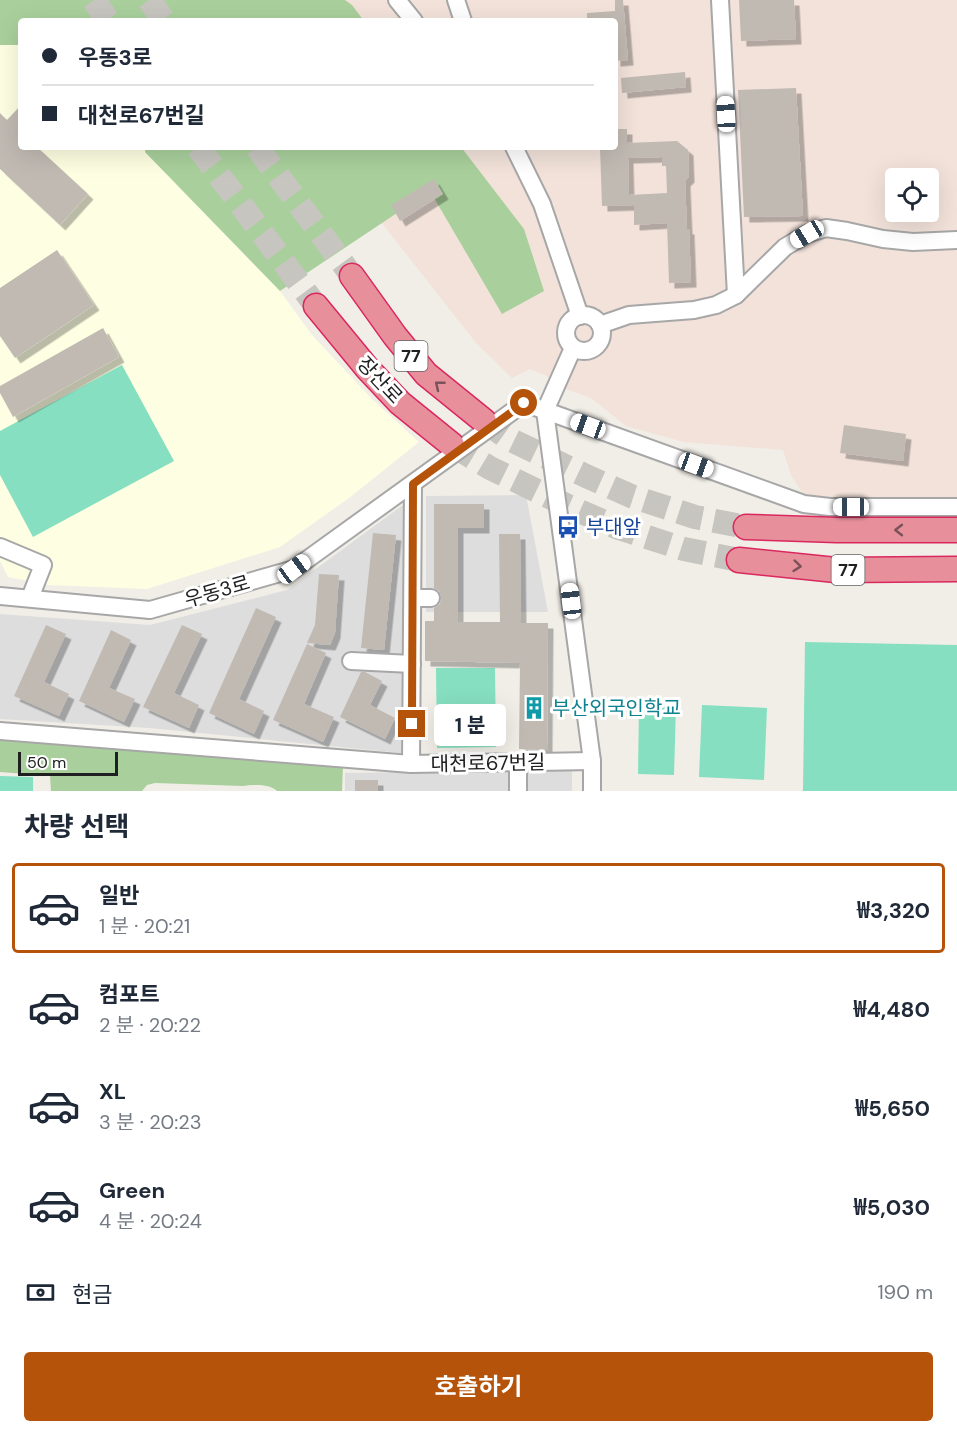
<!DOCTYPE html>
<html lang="ko">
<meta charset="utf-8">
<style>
body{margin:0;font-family:"DM Sans","Noto Sans KR",sans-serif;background:#f6f6f7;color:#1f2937;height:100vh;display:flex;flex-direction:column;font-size:22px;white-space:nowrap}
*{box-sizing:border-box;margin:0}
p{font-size:20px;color:#747a83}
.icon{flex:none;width:33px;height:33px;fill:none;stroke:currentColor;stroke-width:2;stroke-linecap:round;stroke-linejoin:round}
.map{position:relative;height:791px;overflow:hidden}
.panel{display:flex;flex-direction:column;background:#fff;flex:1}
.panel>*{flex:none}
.guide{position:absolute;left:18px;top:18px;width:600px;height:132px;border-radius:6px;box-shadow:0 6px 24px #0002;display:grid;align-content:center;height:132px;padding:0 24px;background:#fff}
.tools{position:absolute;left:885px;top:168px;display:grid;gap:12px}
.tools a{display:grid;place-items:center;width:54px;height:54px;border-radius:6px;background:#fff;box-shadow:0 6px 24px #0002;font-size:30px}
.scale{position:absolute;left:18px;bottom:15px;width:100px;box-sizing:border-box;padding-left:6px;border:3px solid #202020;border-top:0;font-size:16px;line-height:21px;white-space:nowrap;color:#202020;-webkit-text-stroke:4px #fff;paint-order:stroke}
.end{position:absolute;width:27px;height:27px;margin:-14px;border:8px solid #b45309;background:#fff;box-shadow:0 0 0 3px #fff}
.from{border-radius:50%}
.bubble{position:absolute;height:42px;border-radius:6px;background:#fff;box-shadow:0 6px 24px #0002;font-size:20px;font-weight:700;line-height:42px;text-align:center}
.car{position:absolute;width:18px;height:36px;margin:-18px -9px;border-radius:8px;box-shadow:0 0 4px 2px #0007;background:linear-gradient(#fff 24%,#345 0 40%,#fff 0 76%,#345 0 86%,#fff 0)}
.guide b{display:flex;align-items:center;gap:21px;height:57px;font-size:22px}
.guide b+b{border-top:2px solid #e0e1e3}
.guide i{width:15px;height:15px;background:#1f2937}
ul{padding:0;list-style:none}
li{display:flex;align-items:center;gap:18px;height:90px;margin:0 12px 9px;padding:0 12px;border:3px solid transparent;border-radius:6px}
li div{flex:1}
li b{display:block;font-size:22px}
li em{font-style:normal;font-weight:700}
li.active{border-color:#b45309}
li>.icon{width:54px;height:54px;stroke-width:1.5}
h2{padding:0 24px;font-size:27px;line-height:72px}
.pay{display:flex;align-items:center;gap:15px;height:66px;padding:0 24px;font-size:22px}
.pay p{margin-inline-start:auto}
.cta{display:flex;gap:12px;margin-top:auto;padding:12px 24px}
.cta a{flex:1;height:69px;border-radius:6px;background:#b45309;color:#fff;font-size:24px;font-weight:700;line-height:69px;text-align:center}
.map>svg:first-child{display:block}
.residential{fill:#dedddd}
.education{fill:#feffe2}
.military{fill:#f2e2da;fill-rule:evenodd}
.forest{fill:#a9d09c}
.pitch{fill:#86dfc0}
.building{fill:#c1bab3;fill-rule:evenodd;filter:url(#shadow)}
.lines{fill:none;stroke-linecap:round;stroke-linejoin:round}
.highway-tunnel{stroke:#c7c5bf;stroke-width:24;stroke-dasharray:24 12;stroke-linecap:butt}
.minor-casing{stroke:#a7a7a7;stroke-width:20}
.highway-casing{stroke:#da285e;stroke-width:27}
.minor{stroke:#fff;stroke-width:16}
.highway{stroke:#e7909c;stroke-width:24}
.oneway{stroke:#7a5258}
.route{stroke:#b45309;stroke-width:8}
.labels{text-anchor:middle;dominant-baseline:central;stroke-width:6;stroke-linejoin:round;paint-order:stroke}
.shield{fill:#fff;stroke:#636363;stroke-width:1.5}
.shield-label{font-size:18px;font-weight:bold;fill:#202020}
.street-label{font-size:20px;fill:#202020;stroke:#fff}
.transit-label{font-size:20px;fill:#164399;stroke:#fff;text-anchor:start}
.culture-label{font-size:20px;fill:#0d838f;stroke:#fff;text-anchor:start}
</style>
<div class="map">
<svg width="957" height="791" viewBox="0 0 957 791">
<defs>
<filter id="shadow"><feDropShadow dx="5.5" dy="5.5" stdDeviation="0" flood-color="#0004"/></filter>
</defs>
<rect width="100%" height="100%" fill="#f1eee7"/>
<g class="residential">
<path d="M526,495L548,612H426V496Z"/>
<path d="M407,502L401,753L149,728L0,719V614L150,625L287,590Z"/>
<path d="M572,770V791H345V773Z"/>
</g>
<path class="education" d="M0,45H21V147H146L145,152L280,291L312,335L373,400L419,442L349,498L280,547L147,589L49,585L8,577L0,561Z"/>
<path class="military" d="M189,0H957V497L815,499L801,491L791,475L783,450L684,442L626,426L591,398L563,388L545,375L530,369L512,378L476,343L356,190L319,147H615V21H207ZM896,178H928V212H896Z"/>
<g class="forest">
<path d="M0,0H345L352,5L364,21H21V45H0Z"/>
<path d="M146,147H461L524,229L544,291L502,314L430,191L280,291L145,152Z"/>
<path d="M0,736L343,766L342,791H277C268,783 253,785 242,786L155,783L147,785L142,791H51L50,776L0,772Z"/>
</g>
<g class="pitch">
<path d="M122,365L174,461L33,537L0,475V431Z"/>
<path d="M805,642L957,645V791H803Z"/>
<path d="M436,668H495L496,747L437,748Z"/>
<path d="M639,705L676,706L674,775L638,774Z"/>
<path d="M702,705L767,708L764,780L699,777Z"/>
<path d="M0,776L33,777V791H0Z"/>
</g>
<g class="building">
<path d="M615,0H623L628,60L615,61V21H587V13L615,11Z"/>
<path d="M739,0H794L796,39L741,41Z"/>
<path d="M685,72L686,87L622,93L621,78Z"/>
<path d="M796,88L803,216L744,217L738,90Z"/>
<path d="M21,105V147H37L88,194L60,225L0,169V113L7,120Z"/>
<path d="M615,129H627V143L677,141L688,150L689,177L685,181L687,229H689L691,282L669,283L667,223L634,225V205L602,206L600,147H615ZM662,157V166H666L667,193L629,195L628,158Z"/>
<path d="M434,179L443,194L400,221L391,205Z"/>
<path d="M57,250L94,305L15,358L0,336V288Z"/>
<path d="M103,328L119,357L13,417L0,393V386Z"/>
<path d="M844,425L906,434L903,461L840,453Z"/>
<path d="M434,504H484V528H458V622H500L499,534H520L521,623H548L547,750L519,749L520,663L425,661V621H434V608L440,604L441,599L440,592L434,588Z"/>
<path d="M373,533L396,535L384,650L361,648Z"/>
<path d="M319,574L339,575L335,633L330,645L307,643L315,625Z"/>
<path d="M256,608L276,617L239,699L264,711L254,734L209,713Z"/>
<path d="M46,625L66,634L44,682L69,694L59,716L14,696Z"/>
<path d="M182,625L202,634L174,693L199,705L189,728L143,707Z"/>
<path d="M111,630L131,640L109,688L135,699L124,722L79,701Z"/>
<path d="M307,644L326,653L304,704L334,717L323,742L273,720Z"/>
<path d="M361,672H365L382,681L370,705L395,718L385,739L340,717Z"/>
<rect x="355" y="780" width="23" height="11"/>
</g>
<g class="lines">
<g class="highway-tunnel">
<path d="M94,0L108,21"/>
<path d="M149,0L164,21"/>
<path d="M198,147L316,306"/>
<path d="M257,147L352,276"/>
<path d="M484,421L509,439L586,476L631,496L695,517L746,527"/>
<path d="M452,445L490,468L568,506L616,527L684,549L739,560"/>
</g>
<g class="minor-casing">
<g id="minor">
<path d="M397,0L414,21"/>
<path d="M456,0L463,21"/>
<path d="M720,0L736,295"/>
<path d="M514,147L542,204L580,316"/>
<circle cx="584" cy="333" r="18"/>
<path d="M600,325L629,315L694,310L716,305L736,295L785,247L807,234L826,228L847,231L883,239L913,242L957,240"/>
<path d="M573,348L545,411L592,761V791"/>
<path d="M0,547L43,565L30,598"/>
<path d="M0,596L150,610L294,569L524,403L804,504L830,507H957"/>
<path d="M413,598H431"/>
<path d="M351,661L412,664"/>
<path d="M0,731L411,764L592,761"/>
<path d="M518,762V791"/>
<path d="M411,764L413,484"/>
</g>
</g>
<g class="highway-casing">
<g id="highway">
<path d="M352,276L395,336L426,374L484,421"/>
<path d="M316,306L367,368L400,403L452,445"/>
<path d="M746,527L837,530H957"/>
<path d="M739,560L836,570L957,569"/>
</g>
</g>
<use href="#minor" class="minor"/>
<use href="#highway" class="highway"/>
</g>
<defs><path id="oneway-chevron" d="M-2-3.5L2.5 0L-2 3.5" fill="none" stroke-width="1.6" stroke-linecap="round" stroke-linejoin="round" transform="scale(1.5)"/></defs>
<g class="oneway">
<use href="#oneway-chevron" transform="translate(439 385) rotate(-141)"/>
<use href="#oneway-chevron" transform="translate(899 530) rotate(180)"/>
<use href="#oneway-chevron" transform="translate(797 566) rotate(6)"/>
</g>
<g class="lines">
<path class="route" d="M412,724L413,484L524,403"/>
</g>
<defs>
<g id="bus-bare" transform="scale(1.8)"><path d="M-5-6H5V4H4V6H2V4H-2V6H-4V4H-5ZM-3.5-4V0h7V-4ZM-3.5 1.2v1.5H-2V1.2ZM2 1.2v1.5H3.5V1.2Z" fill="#1a4fb4" stroke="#fff" stroke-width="2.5" paint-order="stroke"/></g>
<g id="building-bare" transform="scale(1.8)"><path d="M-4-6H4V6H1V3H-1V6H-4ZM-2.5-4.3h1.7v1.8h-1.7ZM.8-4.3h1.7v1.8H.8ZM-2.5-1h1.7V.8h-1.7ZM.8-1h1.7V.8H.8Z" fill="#0f9aa8" stroke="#fff" stroke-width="2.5" paint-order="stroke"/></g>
</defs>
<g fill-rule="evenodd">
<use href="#bus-bare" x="568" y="527"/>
<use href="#building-bare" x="534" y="708"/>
</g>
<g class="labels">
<g class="shield">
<rect x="394.5" y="341" width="33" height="30" rx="4.5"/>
<rect x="831.5" y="555" width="33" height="30" rx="4.5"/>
</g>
<g class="shield-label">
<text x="411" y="356">77</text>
<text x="848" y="570">77</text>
</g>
<g class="street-label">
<text transform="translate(380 380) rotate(47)">장산로</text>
<text transform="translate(217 591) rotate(-16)">우동3로</text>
<text transform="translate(488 763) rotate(-1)">대천로67번길</text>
</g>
<g class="transit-label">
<text x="586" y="527">부대앞</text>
</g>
<g class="culture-label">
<text x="552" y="708">부산외국인학교</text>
</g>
</g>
</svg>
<div class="tools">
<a><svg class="icon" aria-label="locate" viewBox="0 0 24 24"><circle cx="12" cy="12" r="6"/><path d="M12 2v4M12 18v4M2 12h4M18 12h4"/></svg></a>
</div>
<div class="scale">50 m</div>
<i class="end from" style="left:524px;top:403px"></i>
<i class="end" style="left:412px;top:724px"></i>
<div class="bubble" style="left:434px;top:704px;width:72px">1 분</div>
<i class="car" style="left:726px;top:114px;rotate:357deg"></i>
<i class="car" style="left:807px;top:234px;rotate:239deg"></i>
<i class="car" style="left:588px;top:426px;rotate:290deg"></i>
<i class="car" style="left:696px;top:465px;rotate:110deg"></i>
<i class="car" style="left:851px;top:507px;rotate:270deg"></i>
<i class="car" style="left:294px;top:569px;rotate:54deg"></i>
<i class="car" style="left:571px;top:601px;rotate:353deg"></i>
<div class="guide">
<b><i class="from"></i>우동3로</b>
<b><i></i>대천로67번길</b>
</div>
</div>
<section class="panel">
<h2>차량 선택</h2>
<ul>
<li class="active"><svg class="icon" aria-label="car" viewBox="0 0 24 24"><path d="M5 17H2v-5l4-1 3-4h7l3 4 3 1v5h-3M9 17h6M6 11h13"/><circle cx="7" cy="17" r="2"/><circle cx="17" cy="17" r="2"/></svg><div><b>일반</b><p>1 분 · 20:21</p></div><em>₩3,320</em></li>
<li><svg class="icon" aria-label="car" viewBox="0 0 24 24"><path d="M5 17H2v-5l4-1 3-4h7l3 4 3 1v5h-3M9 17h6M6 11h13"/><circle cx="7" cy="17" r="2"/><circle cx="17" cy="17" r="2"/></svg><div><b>컴포트</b><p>2 분 · 20:22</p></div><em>₩4,480</em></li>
<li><svg class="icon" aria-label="car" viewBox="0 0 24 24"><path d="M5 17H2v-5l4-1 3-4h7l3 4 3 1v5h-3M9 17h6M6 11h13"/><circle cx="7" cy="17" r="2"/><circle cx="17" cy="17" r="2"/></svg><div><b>XL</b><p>3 분 · 20:23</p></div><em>₩5,650</em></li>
<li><svg class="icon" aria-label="car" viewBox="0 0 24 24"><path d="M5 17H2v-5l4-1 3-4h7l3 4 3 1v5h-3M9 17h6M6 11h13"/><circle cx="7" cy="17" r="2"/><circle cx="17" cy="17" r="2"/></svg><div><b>Green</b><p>4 분 · 20:24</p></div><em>₩5,030</em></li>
</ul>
<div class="pay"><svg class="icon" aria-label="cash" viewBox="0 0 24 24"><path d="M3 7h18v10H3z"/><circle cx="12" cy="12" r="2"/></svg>현금<p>190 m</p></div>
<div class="cta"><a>호출하기</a></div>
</section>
